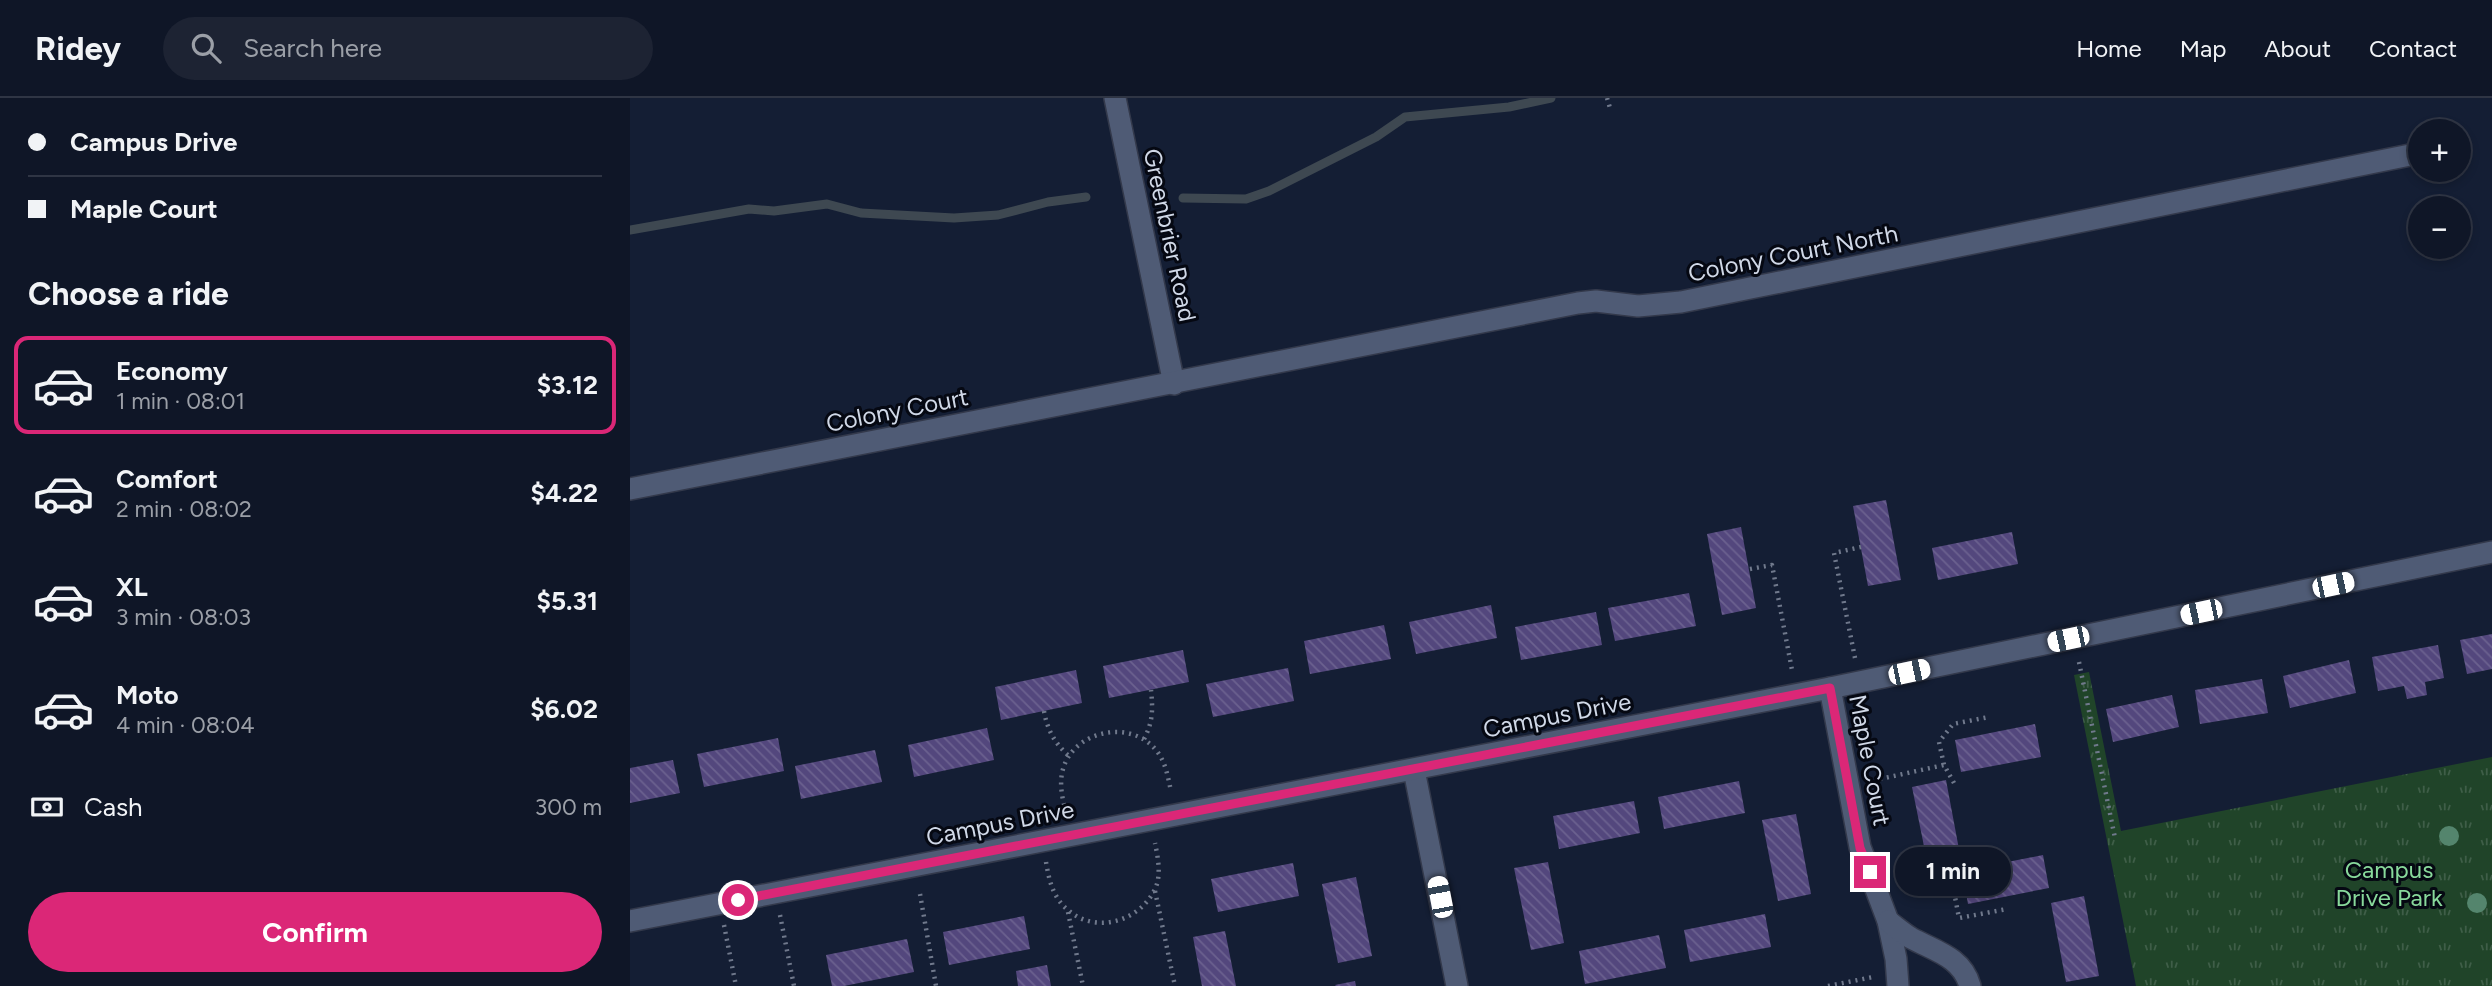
<!DOCTYPE html>
<meta charset="utf-8">
<style>
body{margin:0;font-family:Figtree,sans-serif;background:#1d2333;color:#f1f3f6;height:100vh;display:flex;flex-direction:column;font-size:26px;white-space:nowrap}
*{box-sizing:border-box;margin:0}
p{font-size:23px;color:#9b9fa7}
.icon{flex:none;width:38px;height:38px;fill:none;stroke:currentColor;stroke-width:2;stroke-linecap:round;stroke-linejoin:round}
.map{position:relative;flex:1;overflow:hidden}
.side{display:flex;flex-direction:column;background:#0f1627;width:630px}
.side>*{flex:none}
.hud{display:grid;align-content:center;height:154px;padding:0 28px;background:#0f1627}
.buttons{position:absolute;left:1778px;top:21px;display:grid;gap:14px}
.buttons a{display:grid;place-items:center;width:63px;height:63px;border-radius:50%;background:#0f1627;box-shadow:0 4px 10px #0003,0 0 0 2px #2f3544;font-size:35px}
.end{position:absolute;width:32px;height:32px;margin:-16px;border:9px solid #db2777;background:#fff;box-shadow:0 0 0 4px #fff}
.from{border-radius:50%}
.bubble{position:absolute;height:49px;border-radius:24px;background:#0f1627;box-shadow:0 4px 10px #0003,0 0 0 2px #2f3544;font-size:23px;font-weight:700;line-height:49px;text-align:center}
.car{position:absolute;width:21px;height:42px;margin:-21px -10px;border-radius:9px;box-shadow:0 0 5px 2px #0007;background:linear-gradient(#fff 24%,#345 0 40%,#fff 0 76%,#345 0 86%,#fff 0)}
.hud b{display:flex;align-items:center;gap:24px;height:66px;font-size:26px}
.hud b+b{border-top:2px solid #2f3544}
.hud i{width:18px;height:18px;background:#f1f3f6}
ul{padding:0;list-style:none}
li{display:flex;align-items:center;gap:21px;height:98px;margin:0 14px 10px;padding:0 14px;border:4px solid transparent;border-radius:14px}
li div{flex:1}
li b{display:block;font-size:26px}
li em{font-style:normal;font-weight:700}
li.selected{border-color:#db2777}
li>.icon{width:63px;height:63px;stroke-width:1.5}
h2{padding:0 28px;font-size:32px;line-height:84px}
.pay{display:flex;align-items:center;gap:18px;height:77px;padding:0 28px;font-size:26px}
.pay p{margin-inline-start:auto}
.action{display:flex;gap:14px;margin-top:auto;padding:14px 28px}
.action a{flex:1;height:80px;border-radius:42px;background:#db2777;color:#fff;font-size:28px;font-weight:700;line-height:80px;text-align:center}
header{display:flex;align-items:center;gap:42px;box-sizing:border-box;height:98px;padding:0 35px;background:#0f1627;border-bottom:2px solid #2f3544}
header strong{font-size:33px}
nav{display:flex;gap:38px;margin-inline-start:auto;font-size:24px}
.search{width:490px;height:63px;background:#1d2333;display:flex;align-items:center;gap:18px;box-sizing:border-box;padding:0 24px;border-radius:38px;color:#9b9fa7;font-size:26px}
main{display:flex;flex:1;min-height:0}
.map>svg:first-child{display:block}
.park{fill:url(#park-tufts)}
.lines{fill:none;stroke-linecap:round;stroke-linejoin:round}
.stream{stroke:#3e4851;stroke-width:9}
.building{fill:url(#building-back-hatch)}
.street-casing{stroke:#33394b;stroke-width:24}
.path{stroke:#70798c;stroke-width:4.5;stroke-dasharray:2 5;stroke-linecap:butt}
.street{stroke:#4f5b75;stroke-width:21}
.tree{fill:#54856d}
.route{stroke:#db2777;stroke-width:9}
.labels{text-anchor:middle;dominant-baseline:central;stroke-width:6;stroke-linejoin:round;paint-order:stroke}
.street-label{font-size:24px;fill:#d0d8e7;stroke:#050812}
.park-label{font-size:24px;fill:#88d99b;stroke:#050812}
</style>
<header>
<strong>Ridey</strong>
<div class="search"><svg class="icon" aria-label="search" viewBox="0 0 24 24"><circle cx="10" cy="10" r="6"/><path d="M15 15l6 6"/></svg>Search here</div>
<nav><a>Home</a><a>Map</a><a>About</a><a>Contact</a></nav>
</header>
<main>
<section class="side">
<div class="hud">
<b><i class="from"></i>Campus Drive</b>
<b><i></i>Maple Court</b>
</div>
<h2>Choose a ride</h2>
<ul>
<li class="selected"><svg class="icon" aria-label="car" viewBox="0 0 24 24"><path d="M5 17H2v-5l4-1 3-4h7l3 4 3 1v5h-3M9 17h6M6 11h13"/><circle cx="7" cy="17" r="2"/><circle cx="17" cy="17" r="2"/></svg><div><b>Economy</b><p>1 min · 08:01</p></div><em>$3.12</em></li>
<li><svg class="icon" aria-label="car" viewBox="0 0 24 24"><path d="M5 17H2v-5l4-1 3-4h7l3 4 3 1v5h-3M9 17h6M6 11h13"/><circle cx="7" cy="17" r="2"/><circle cx="17" cy="17" r="2"/></svg><div><b>Comfort</b><p>2 min · 08:02</p></div><em>$4.22</em></li>
<li><svg class="icon" aria-label="car" viewBox="0 0 24 24"><path d="M5 17H2v-5l4-1 3-4h7l3 4 3 1v5h-3M9 17h6M6 11h13"/><circle cx="7" cy="17" r="2"/><circle cx="17" cy="17" r="2"/></svg><div><b>XL</b><p>3 min · 08:03</p></div><em>$5.31</em></li>
<li><svg class="icon" aria-label="car" viewBox="0 0 24 24"><path d="M5 17H2v-5l4-1 3-4h7l3 4 3 1v5h-3M9 17h6M6 11h13"/><circle cx="7" cy="17" r="2"/><circle cx="17" cy="17" r="2"/></svg><div><b>Moto</b><p>4 min · 08:04</p></div><em>$6.02</em></li>
</ul>
<div class="pay"><svg class="icon" aria-label="cash" viewBox="0 0 24 24"><path d="M3 7h18v10H3z"/><circle cx="12" cy="12" r="2"/></svg>Cash<p>300 m</p></div>
<div class="action"><a>Confirm</a></div>
</section>
<div class="map">
<svg width="1862" height="888" viewBox="0 0 1862 888">
<defs>
<pattern id="park-tufts" width="24" height="20" patternUnits="userSpaceOnUse" patternTransform="scale(1.75)"><rect width="24" height="20" fill="#204429"/><path d="M3 7l-1-3M5 7V3M7 7l1-3M15 17l-1-3M17 17v-4M19 17l1-3" fill="none" stroke="#3f5e48"/></pattern>
<pattern id="building-back-hatch" width="6" height="6" patternUnits="userSpaceOnUse" patternTransform="scale(1.75)"><rect width="6" height="6" fill="#53477d"/><path d="M-1 5l2 2M0 0l6 6M5-1l2 2" fill="none" stroke="#6b618f"/></pattern>
</defs>
<rect width="100%" height="100%" fill="#141e34"/>
<path class="park" d="M1459,574L1491,733L1862,659V888H1506L1444,577Z"/>
<g class="lines">
<g class="stream">
<path d="M553,100L616,101L639,93L746,39L775,19L879,9L921,0"/>
<path d="M0,132L119,111L144,113L197,106L231,115L324,120L368,117L418,104L456,99"/>
</g>
</g>
<g class="building">
<path d="M1256,402L1271,482L1238,488L1223,408Z"/>
<path d="M1111,429L1126,510L1092,517L1077,436Z"/>
<path d="M1382,434L1388,466L1308,482L1302,450Z"/>
<path d="M1059,495L1066,528L985,543L978,510Z"/>
<path d="M861,507L867,540L786,556L779,524Z"/>
<path d="M966,514L972,547L891,562L885,529Z"/>
<path d="M754,527L761,561L680,576L674,543Z"/>
<path d="M1862,536V571L1837,576L1830,542Z"/>
<path d="M1808,547L1814,580L1795,584L1797,597L1777,601L1774,588L1748,593L1742,559Z"/>
<path d="M553,552L559,584L479,600L473,568Z"/>
<path d="M1719,562L1726,595L1660,610L1653,578Z"/>
<path d="M658,570L664,603L583,619L576,586Z"/>
<path d="M446,572L452,605L371,622L365,589Z"/>
<path d="M1632,581L1638,615L1570,626L1565,592Z"/>
<path d="M1542,597L1549,629L1483,644L1476,611Z"/>
<path d="M1405,626L1411,659L1331,674L1325,642Z"/>
<path d="M357,630L364,662L284,679L278,647Z"/>
<path d="M148,640L154,673L74,689L67,656Z"/>
<path d="M245,652L252,684L171,701L165,668Z"/>
<path d="M43,662L50,695L0,705V670Z"/>
<path d="M1316,682L1331,762L1298,768L1282,689Z"/>
<path d="M1109,683L1115,715L1034,731L1028,699Z"/>
<path d="M1004,703L1010,735L929,751L923,718Z"/>
<path d="M1166,716L1181,796L1148,803L1132,722Z"/>
<path d="M1413,757L1419,790L1338,806L1332,773Z"/>
<path d="M918,764L934,845L901,852L884,770Z"/>
<path d="M663,765L669,798L588,814L581,781Z"/>
<path d="M726,779L742,858L708,865L692,786Z"/>
<path d="M1454,798L1469,878L1436,884L1421,805Z"/>
<path d="M1135,816L1141,849L1060,864L1054,832Z"/>
<path d="M394,818L400,851L319,867L313,834Z"/>
<path d="M595,833L606,888H572L563,839Z"/>
<path d="M1029,837L1036,870L955,886L949,853Z"/>
<path d="M277,841L284,874L214,888H202L196,857Z"/>
<path d="M417,867L421,888H388L386,873Z"/>
<path d="M725,883L726,888H706L705,887Z"/>
</g>
<g class="lines">
<g class="street-casing">
<g id="street">
<path d="M485,0L544,286"/>
<path d="M0,391L948,205L966,203L1008,208L1051,204L1790,55"/>
<path d="M1200,590L1230,749L1258,823L1266,861L1268,888"/>
<path d="M784,672L827,888"/>
<path d="M0,823L1200,590L1862,454"/>
<path d="M1258,823C1266,829 1273,835 1281,840C1305,853 1332,859 1340,888"/>
</g>
</g>
<g class="path">
<path d="M977,0L980,10"/>
<path d="M1120,471L1142,467L1162,572"/>
<path d="M1225,560L1204,455L1231,449"/>
<path d="M1449,564L1485,740"/>
<path d="M414,613C417,631 425,646 439,658"/>
<path d="M514,641C523,624 523,611 521,592"/>
<path d="M1250,681L1314,667"/>
<path d="M1324,685L1314,667L1309,644L1323,626L1359,619"/>
<path d="M436,714C432,700 429,685 433,671C444,632 501,621 526,652C536,664 538,680 541,693"/>
<path d="M416,764C419,782 423,800 438,812C465,836 508,824 524,793C532,779 528,760 525,745"/>
<path d="M1320,773L1329,820L1377,811"/>
<path d="M1280,789L1337,769L1343,764"/>
<path d="M525,793L545,888"/>
<path d="M290,796L306,888"/>
<path d="M438,814L453,888"/>
<path d="M150,817L164,888"/>
<path d="M94,827L106,888"/>
<path d="M1198,888L1243,879"/>
</g>
<use href="#street" class="street"/>
</g>
<g class="tree">
<circle cx="1819" cy="738" r="10"/>
<circle cx="1847" cy="805" r="10"/>
</g>
<g class="lines">
<path class="route" d="M108,802L1200,590L1230,750L1240,774"/>
</g>
<g class="labels">
<g class="street-label">
<text transform="translate(540 137) rotate(78)">Greenbrier Road</text>
<text transform="translate(1163 155) rotate(-11)">Colony Court North</text>
<text transform="translate(267 312) rotate(-11)">Colony Court</text>
<text transform="translate(927 617) rotate(-11)">Campus Drive</text>
<text transform="translate(1240 662) rotate(79)">Maple Court</text>
<text transform="translate(370 725) rotate(-11)">Campus Drive</text>
</g>
<g class="park-label">
<text x="1759" y="771">Campus<tspan x="1759" dy="28">Drive Park</tspan></text>
</g>
</g>
</svg>
<div class="buttons">
<a>+</a>
<a>−</a>
</div>
<i class="end from" style="left:108px;top:802px"></i>
<i class="end" style="left:1240px;top:774px"></i>
<div class="bubble" style="left:1265px;top:749px;width:116px">1 min</div>
<i class="car" style="left:1703px;top:487px;rotate:78deg"></i>
<i class="car" style="left:1571px;top:514px;rotate:258deg"></i>
<i class="car" style="left:1438px;top:541px;rotate:258deg"></i>
<i class="car" style="left:1279px;top:574px;rotate:78deg"></i>
<i class="car" style="left:810px;top:799px;rotate:349deg"></i>
</div>
</main>
